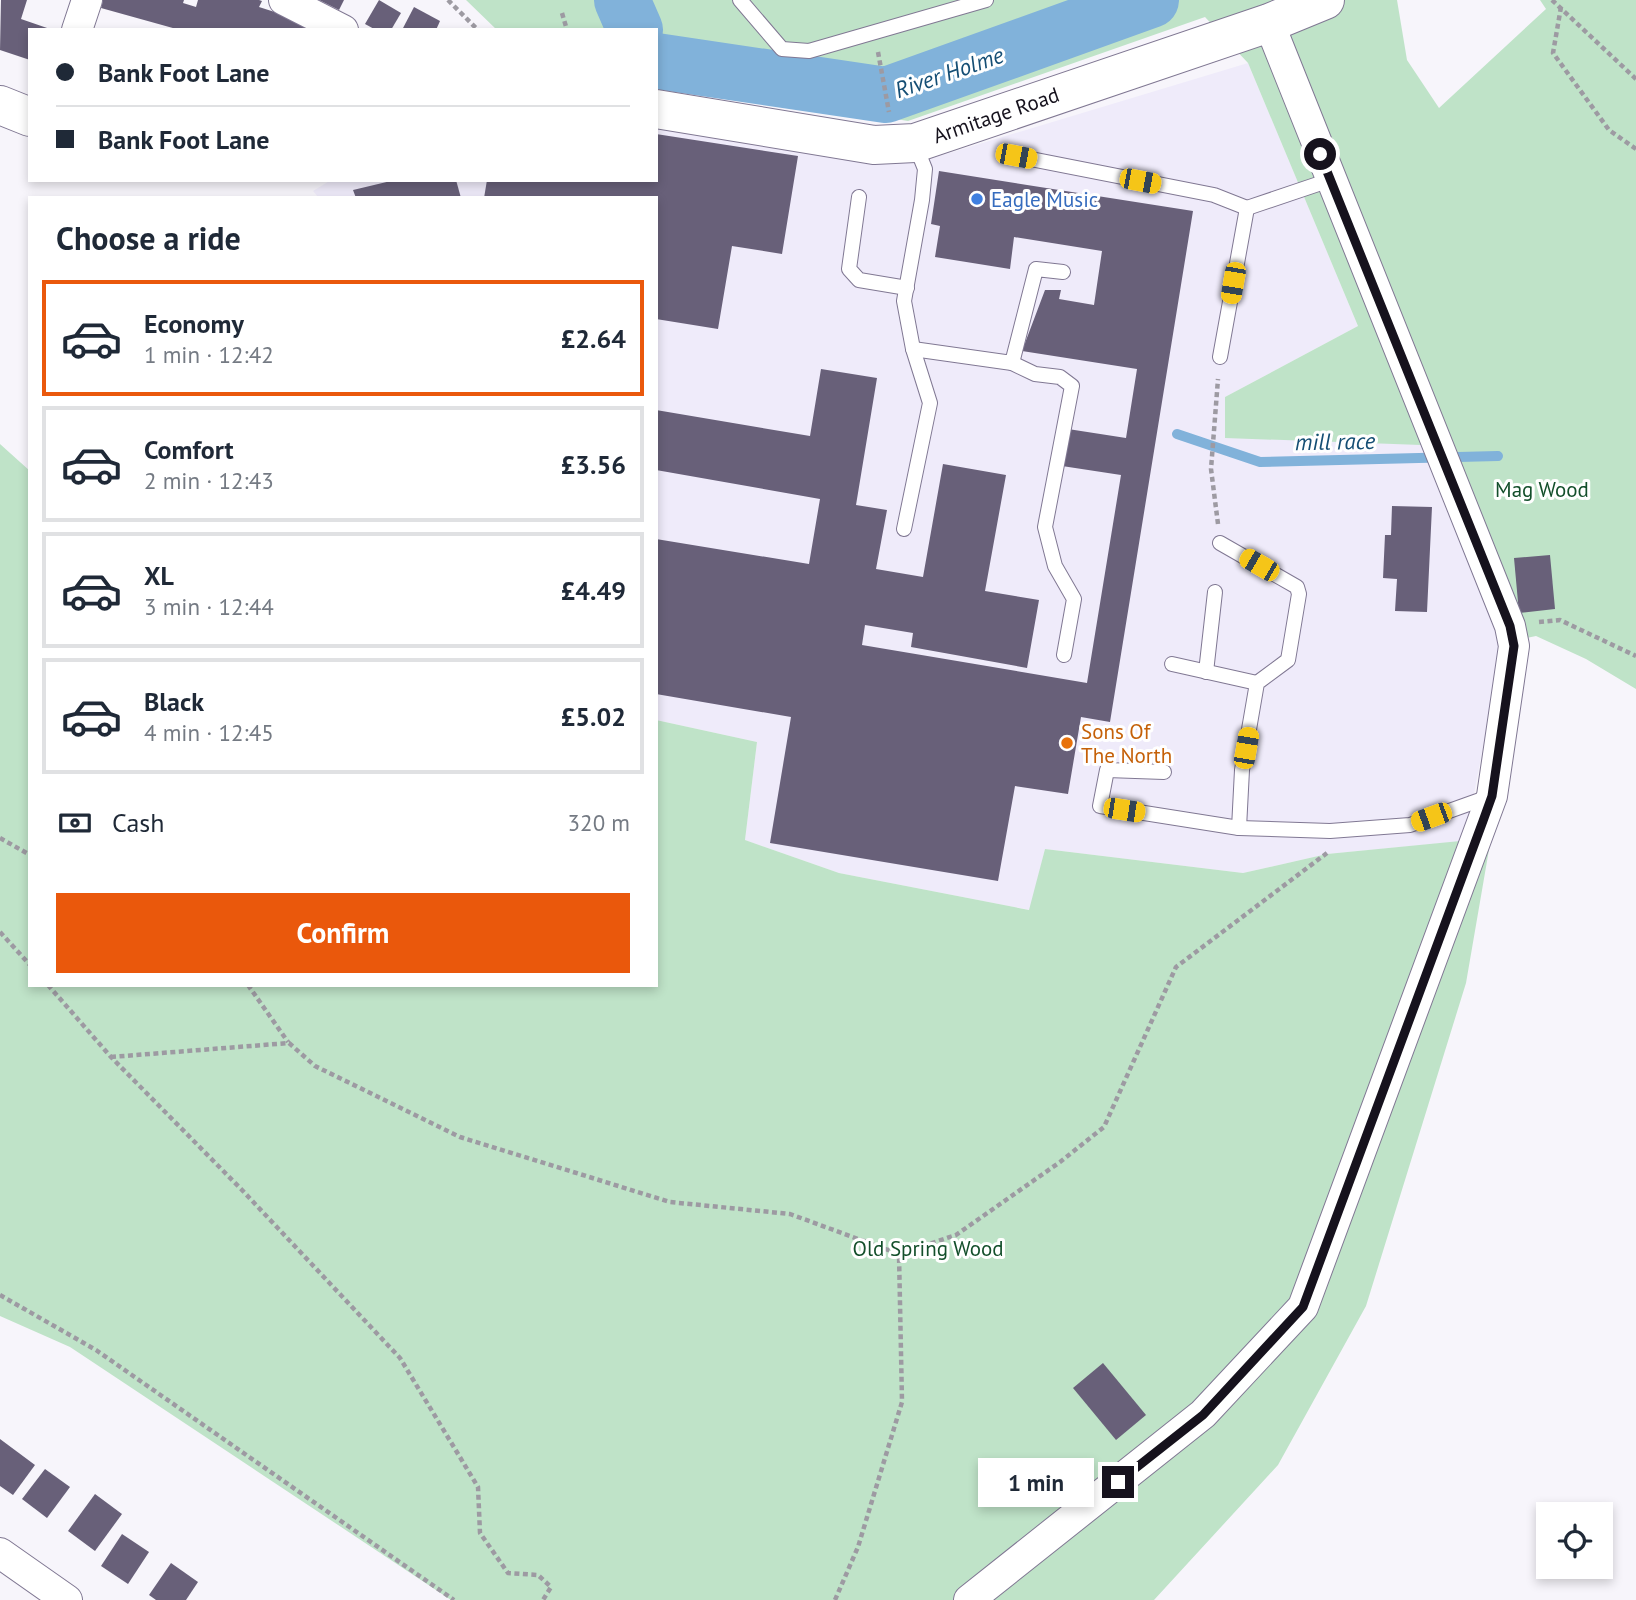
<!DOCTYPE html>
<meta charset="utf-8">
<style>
body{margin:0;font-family:"PT Sans",sans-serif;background:#f6f6f7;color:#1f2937;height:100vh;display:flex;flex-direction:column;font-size:26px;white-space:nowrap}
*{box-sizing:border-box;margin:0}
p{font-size:23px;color:#747a83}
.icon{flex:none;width:38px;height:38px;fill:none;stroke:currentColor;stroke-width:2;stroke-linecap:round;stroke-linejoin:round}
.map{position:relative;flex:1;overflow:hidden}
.panel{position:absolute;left:28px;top:196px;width:630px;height:791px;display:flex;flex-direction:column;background:#fff;border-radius:0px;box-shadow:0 4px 10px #0003}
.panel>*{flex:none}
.banner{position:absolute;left:28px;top:28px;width:630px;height:154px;border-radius:0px;box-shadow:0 4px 10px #0003;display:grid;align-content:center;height:154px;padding:0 28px;background:#fff}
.fabs{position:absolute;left:1536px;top:1502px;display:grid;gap:14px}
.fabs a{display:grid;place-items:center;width:77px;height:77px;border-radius:0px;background:#fff;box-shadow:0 4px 10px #0003;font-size:35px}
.end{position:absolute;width:32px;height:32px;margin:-16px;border:9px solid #16121d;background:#fff;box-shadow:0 0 0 4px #fff}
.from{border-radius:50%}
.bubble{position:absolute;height:49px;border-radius:0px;background:#fff;box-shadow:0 4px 10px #0003;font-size:23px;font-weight:700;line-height:49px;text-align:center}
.car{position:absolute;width:21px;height:42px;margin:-21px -10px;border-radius:9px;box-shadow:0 0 5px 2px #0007;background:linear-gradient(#f5c518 24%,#345 0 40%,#f5c518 0 76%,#345 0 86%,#f5c518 0)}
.banner b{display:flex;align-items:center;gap:24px;height:66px;font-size:26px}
.banner b+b{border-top:2px solid #e0e1e3}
.banner i{width:18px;height:18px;background:#1f2937}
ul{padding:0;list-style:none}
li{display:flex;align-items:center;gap:21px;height:116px;margin:0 14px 10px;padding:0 14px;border:4px solid #e0e1e3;border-radius:0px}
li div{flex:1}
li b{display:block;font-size:26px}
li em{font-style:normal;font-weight:700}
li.on{border-color:#ea580c}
li>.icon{width:63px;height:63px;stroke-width:1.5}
h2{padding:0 28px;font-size:32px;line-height:84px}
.pay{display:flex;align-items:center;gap:18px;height:77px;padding:0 28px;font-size:26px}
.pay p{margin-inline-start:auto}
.action{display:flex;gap:14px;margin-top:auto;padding:14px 28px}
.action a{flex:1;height:80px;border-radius:0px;background:#ea580c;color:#fff;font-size:28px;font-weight:700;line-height:80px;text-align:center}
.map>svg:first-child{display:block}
.built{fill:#efebfa}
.green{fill:#bfe3c8}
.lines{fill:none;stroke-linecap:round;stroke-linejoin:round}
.stream{stroke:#81b2da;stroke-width:10}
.river{stroke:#81b2da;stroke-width:56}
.building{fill:#686079}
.service-casing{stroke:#807893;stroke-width:16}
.minor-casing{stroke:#807893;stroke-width:32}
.secondary-casing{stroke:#807893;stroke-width:40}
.path{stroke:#9d9aa2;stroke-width:4.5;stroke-dasharray:5 3.5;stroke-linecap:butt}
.service{stroke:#fff;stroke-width:14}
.minor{stroke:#fff;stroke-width:30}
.secondary{stroke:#fff;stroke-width:38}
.route{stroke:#16121d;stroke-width:9}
.shop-dot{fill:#3f7fe0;stroke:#fff;stroke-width:2.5}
.food-dot{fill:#e8710a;stroke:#fff;stroke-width:2.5}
.labels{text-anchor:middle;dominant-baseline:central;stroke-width:6;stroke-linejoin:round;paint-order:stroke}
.street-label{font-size:21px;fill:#16121d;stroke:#fff}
.shop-label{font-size:21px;fill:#366cbe;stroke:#fff;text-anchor:start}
.park-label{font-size:21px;fill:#134f2b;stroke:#fff}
.food-label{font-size:21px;fill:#c56008;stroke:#fff;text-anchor:start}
.water-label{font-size:23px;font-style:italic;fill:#154e74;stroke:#fff}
</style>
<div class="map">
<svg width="1636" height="1600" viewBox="0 0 1636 1600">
<rect width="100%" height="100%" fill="#f7f5fb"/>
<path class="built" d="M1248,63L1358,326L1225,397L1421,445L1503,643L1465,841L1327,854L1243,873L1045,849L1030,910L839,873L745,840L757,742L656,720V198H319L313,191L331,180H656V126L923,161Z"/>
<g class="green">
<path d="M466,0H1397L1407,60L1439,108L1546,9L1540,0H1636V689L1586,659L1536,636L1503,643L1421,445L1225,438V397L1358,326L1248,63L1205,17L908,121L656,80V30H497Z"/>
<path d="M0,444L30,471V985H656V720L757,742L745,840L839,873L1029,910L1045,849L1243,873L1327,854L1491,838L1466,983L1366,1306L1278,1465L1154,1600H451L70,1347L0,1316Z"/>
</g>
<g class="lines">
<path class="stream" d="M1177,434L1260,462L1498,456"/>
<g class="river">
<path d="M622,0L635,30"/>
<path d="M656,61L886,95L1151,0"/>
</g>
</g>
<g class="building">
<path d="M1,0H27L21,19L50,29L30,30V60L0,50Z"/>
<path d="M103,0H184L183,3L196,7L198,0H259L262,1L259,7L328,29L180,30L101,8Z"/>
<path d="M319,0H344L339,10Z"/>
<path d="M379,0L401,13L391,30H376L365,24Z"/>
<path d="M414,7L440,21L436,30H402Z"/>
<path d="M656,134L798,156L782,254L732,246L718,329L656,319V198H484L487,180H656Z"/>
<path d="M939,171L1193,211L1110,722L1081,717L1068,794L1015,786L998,881L770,843L791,717L656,694V539L809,564L820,499L656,470V410L810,436L821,369L877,378L856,505L887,510L876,569L923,577L943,464L1006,475L985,591L1039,600L1027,668L911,647L913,633L865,625L862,645L1087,683L1121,475L1062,466L1068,429L1126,438L1137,369L1022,351L1045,290H1061L1059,299L1094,305L1102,251L1014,237L1010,269L935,257L940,226L931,224Z"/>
<path d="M395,180H456L461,198H356L353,190Z"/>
<path d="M1392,506L1432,507L1427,612L1395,611L1397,579L1383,578L1385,535H1391Z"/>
<path d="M1550,555L1555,609L1519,613L1514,558Z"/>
<path d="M1103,1363L1146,1415L1116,1440L1073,1388Z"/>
<path d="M0,1439L35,1465L13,1495L0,1486Z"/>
<path d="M45,1469L70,1487L47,1518L22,1499Z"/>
<path d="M95,1494L122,1514L95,1551L68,1531Z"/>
<path d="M122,1534L149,1552L128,1584L101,1566Z"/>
<path d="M171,1563L198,1582L186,1600H156L149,1595Z"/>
</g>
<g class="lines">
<g class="service-casing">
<g id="service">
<path d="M740,0L782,49L809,51L986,0"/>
<path d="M1016,156L1214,195L1247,208L1220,357"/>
<path d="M859,197L849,269L859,280L907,288"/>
<path d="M1247,208L1330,180"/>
<path d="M913,349L1012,363L1036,269L1063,272"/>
<path d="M1012,363L1035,374L1060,377L1072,386L1045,527L1055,566L1074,599L1064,655"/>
<path d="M904,529L930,403L913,349L904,301L922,200L925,169L915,144"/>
<path d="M1220,543L1297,587L1299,594L1288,660L1257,683L1242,770L1239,828"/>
<path d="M1172,664L1257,683"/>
<path d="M1206,672L1215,592"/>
<path d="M1164,772L1107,770L1100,806L1239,828L1330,831L1410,825L1491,796"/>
</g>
</g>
<g class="minor-casing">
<g id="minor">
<path d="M284,0L343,30"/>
<path d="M77,30L87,0"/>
<path d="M0,1553L67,1600"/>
<path d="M969,1600L1203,1414L1303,1307L1492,796L1514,646L1510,626L1269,23"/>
</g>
</g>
<g class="secondary-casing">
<g id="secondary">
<path d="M0,105L30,117"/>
<path d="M656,109L874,145L915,143L1269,23L1325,0"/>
</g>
</g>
<g class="path">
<path d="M448,0L478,30"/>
<path d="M1552,0L1636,79"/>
<path d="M1561,7L1553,53L1609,130L1636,149"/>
<path d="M562,13L567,30"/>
<path d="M878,52L889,112"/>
<path d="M1218,524L1211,469L1218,379"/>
<path d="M1539,622L1560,620L1636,656"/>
<path d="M0,838L30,855"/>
<path d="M0,932L30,965"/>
<path d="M48,985L111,1057L242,1190L400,1358L478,1487L480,1533L508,1573L538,1575L551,1587L543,1600"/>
<path d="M248,985L288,1042"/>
<path d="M111,1057L289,1043L315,1066L460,1137L670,1202L790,1214L899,1254"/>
<path d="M0,1295L96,1350L454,1600"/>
<path d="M835,1600L858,1547L902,1402L899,1254L956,1235L1060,1162L1104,1127L1176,967L1327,853"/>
</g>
<use href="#service" class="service"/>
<use href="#minor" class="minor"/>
<use href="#secondary" class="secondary"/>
</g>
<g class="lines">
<path class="route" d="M1118,1482L1203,1415L1303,1307L1483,821L1492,796L1514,646L1510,626L1320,154"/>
</g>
<circle class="shop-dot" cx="977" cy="199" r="7"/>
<circle class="food-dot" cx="1067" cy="743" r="7"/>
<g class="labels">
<g class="street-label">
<text transform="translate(996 115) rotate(-19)">Armitage Road</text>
</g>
<g class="shop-label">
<text x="991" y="199">Eagle Music</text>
</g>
<g class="park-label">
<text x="1542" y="489">Mag Wood</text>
<text x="928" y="1248">Old Spring Wood</text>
</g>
<g class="food-label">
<text x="1081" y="731">Sons Of<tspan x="1081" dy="24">The North</tspan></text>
</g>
<g class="water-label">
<text transform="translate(949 72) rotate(-19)">River Holme</text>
<text transform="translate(1335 441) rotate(-1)">mill race</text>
</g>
</g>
</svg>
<div class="fabs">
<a><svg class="icon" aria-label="locate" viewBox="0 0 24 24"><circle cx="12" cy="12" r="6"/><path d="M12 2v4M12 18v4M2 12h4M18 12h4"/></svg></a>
</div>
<i class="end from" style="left:1320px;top:154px"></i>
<i class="end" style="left:1118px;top:1482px"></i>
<div class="bubble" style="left:978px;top:1458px;width:116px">1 min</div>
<i class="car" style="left:1016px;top:156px;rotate:101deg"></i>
<i class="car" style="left:1140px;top:181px;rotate:101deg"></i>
<i class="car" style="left:1233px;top:283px;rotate:190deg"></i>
<i class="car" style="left:1259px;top:565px;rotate:300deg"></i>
<i class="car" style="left:1246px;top:748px;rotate:10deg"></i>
<i class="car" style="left:1124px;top:810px;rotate:99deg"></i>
<i class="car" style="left:1431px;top:817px;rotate:250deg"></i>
<div class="banner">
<b><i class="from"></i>Bank Foot Lane</b>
<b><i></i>Bank Foot Lane</b>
</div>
<section class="panel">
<h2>Choose a ride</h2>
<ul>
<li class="on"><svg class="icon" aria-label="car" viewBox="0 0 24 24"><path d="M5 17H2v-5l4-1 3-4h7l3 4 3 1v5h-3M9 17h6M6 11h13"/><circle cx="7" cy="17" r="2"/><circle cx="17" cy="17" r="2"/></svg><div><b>Economy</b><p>1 min · 12:42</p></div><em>£2.64</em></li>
<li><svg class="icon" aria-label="car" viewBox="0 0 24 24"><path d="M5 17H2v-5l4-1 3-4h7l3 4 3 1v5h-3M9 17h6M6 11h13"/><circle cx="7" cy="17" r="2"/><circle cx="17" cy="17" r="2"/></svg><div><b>Comfort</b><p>2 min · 12:43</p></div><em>£3.56</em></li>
<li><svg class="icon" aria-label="car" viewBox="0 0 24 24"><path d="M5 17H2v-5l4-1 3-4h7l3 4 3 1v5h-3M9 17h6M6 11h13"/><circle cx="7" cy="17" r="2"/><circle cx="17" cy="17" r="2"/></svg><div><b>XL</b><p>3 min · 12:44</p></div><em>£4.49</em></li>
<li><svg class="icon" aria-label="car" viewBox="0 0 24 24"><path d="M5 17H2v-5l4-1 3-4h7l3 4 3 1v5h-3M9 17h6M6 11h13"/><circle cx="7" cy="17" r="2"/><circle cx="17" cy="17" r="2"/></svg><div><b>Black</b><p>4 min · 12:45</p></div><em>£5.02</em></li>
</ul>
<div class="pay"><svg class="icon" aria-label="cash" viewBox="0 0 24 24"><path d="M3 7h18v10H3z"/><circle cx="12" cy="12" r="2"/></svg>Cash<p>320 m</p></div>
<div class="action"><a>Confirm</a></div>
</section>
</div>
